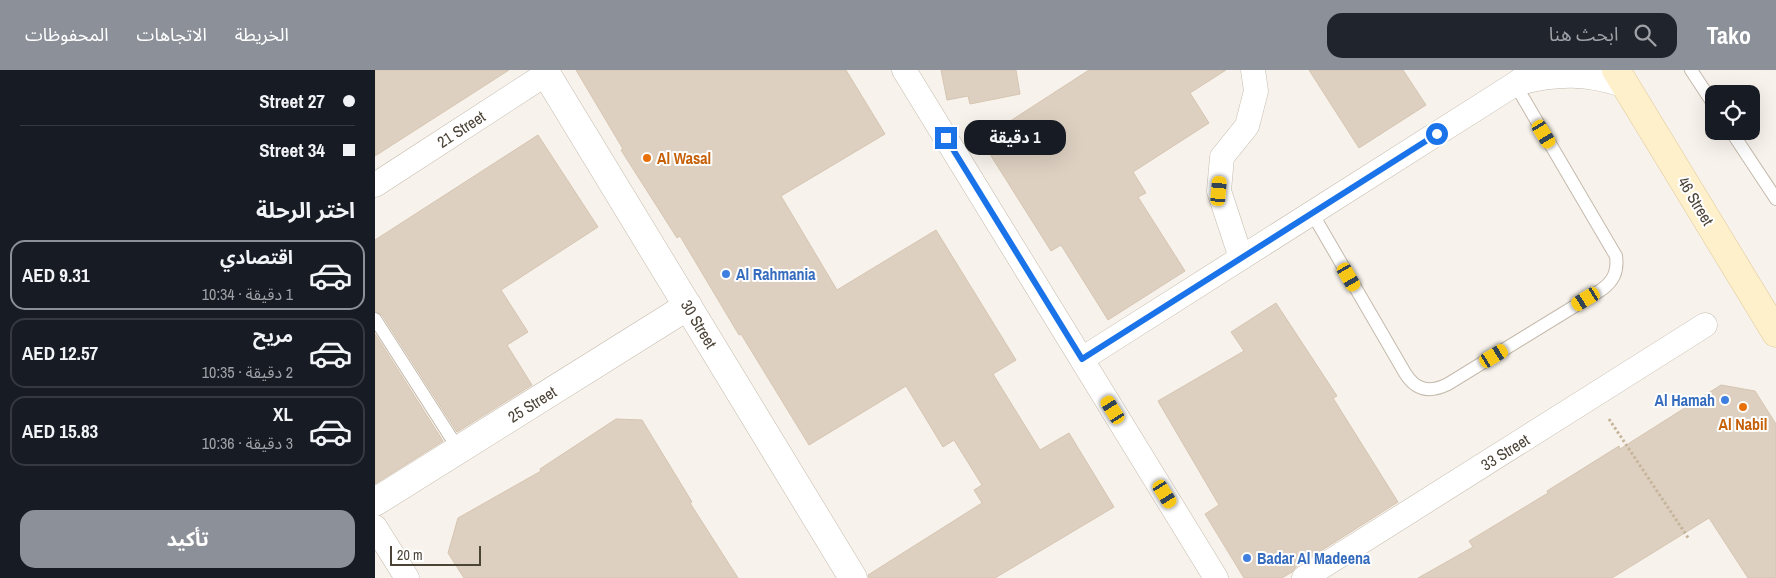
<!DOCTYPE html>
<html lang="ar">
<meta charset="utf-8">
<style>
body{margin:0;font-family:"Archivo Narrow","Noto Sans Arabic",sans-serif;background:#20242c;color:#f1f3f6;direction:rtl;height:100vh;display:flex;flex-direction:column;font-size:19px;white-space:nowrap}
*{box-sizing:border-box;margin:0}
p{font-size:16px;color:#9ea1a6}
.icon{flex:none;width:28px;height:28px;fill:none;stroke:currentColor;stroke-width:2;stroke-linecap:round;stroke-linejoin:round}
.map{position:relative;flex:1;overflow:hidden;direction:ltr}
.details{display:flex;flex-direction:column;background:#171b24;width:375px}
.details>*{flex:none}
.top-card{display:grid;align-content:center;height:110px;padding:0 20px;background:#171b24}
.buttons{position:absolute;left:1330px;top:15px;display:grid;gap:10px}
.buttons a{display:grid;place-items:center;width:55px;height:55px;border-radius:10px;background:#171b24;box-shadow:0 5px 20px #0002;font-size:25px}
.scale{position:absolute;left:15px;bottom:12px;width:91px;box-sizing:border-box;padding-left:5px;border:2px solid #4c4337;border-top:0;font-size:14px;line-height:18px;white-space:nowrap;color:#4c4337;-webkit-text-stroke:4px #fff;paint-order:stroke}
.end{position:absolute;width:22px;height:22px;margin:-11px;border:6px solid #1a73e8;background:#fff;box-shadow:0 0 0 2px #fff}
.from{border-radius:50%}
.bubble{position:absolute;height:35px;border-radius:15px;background:#171b24;box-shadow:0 5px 20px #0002;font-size:16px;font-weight:700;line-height:35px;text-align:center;direction:rtl}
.car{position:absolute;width:15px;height:30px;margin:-15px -8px;border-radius:6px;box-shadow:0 0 4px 1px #0007;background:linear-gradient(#f5c518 24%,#345 0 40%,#f5c518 0 76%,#345 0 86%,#f5c518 0)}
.top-card b{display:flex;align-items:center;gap:18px;height:48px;font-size:19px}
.top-card b+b{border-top:1px solid #363941}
.top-card i{width:12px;height:12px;background:#f1f3f6}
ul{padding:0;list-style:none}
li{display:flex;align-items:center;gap:15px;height:70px;margin:0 10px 8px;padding:0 10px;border:2px solid #363941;border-radius:15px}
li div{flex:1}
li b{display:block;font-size:19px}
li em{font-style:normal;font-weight:700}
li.selected{border-color:#8c9099}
li>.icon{width:45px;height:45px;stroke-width:1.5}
h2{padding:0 20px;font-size:22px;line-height:60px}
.cta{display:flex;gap:10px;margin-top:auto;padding:10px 20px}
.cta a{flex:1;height:58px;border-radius:15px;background:#8c9099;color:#fff;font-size:20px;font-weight:700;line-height:58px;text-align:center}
header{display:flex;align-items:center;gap:30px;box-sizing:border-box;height:70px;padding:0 25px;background:#8c9099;color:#fff}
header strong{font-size:24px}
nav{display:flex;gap:28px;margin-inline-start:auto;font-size:18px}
.search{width:350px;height:45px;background:#20242c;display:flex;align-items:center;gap:12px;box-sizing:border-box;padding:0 18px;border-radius:15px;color:#9ea1a6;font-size:19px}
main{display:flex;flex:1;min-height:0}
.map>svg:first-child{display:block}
.building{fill:#ddd0c1;stroke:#d6c5b1}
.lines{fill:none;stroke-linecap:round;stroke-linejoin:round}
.service-casing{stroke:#c4baac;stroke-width:14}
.minor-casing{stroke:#c4baac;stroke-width:25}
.tertiary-casing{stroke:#c4baac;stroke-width:29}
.secondary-casing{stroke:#dfc897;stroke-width:29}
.path{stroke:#c7b59b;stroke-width:3;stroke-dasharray:2.5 2.5;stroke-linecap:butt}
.service{stroke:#fff;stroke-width:12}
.minor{stroke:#fff;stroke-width:24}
.tertiary{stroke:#fff;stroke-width:28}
.secondary{stroke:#fff0cc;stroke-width:28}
.route{stroke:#1a73e8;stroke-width:6}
.food-dot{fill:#e8710a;stroke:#fff;stroke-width:2}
.shop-dot{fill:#3f7fe0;stroke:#fff;stroke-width:2}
.labels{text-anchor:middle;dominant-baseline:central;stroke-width:4;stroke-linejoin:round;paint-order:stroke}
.street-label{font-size:16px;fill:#4c4337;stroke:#fff}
.food-label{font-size:16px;font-weight:bold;fill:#c56008;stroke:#fff;text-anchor:start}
.shop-label{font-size:16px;font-weight:bold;fill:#366cbe;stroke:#fff;text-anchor:start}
</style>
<header>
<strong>Tako</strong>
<div class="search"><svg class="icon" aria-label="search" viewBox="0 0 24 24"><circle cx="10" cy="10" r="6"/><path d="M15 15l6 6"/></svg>ابحث هنا</div>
<nav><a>الخريطة</a><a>الاتجاهات</a><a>المحفوظات</a></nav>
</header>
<main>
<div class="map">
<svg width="1401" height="508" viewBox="0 0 1401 508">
<rect width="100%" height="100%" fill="#f7f2eb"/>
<g class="building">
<path d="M0,0H134L0,86Z"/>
<path d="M201,0H471L510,64L406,126L462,220L561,160L641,290L618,304L665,380L694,363L739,437L620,508H494L493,505L607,433L599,420L607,415L579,370L568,377L531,316L434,375L366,264L364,265L305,166L302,168L246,80L248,79Z"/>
<path d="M566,0H641L645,24L595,34L593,26L572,30Z"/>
<path d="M714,0H851L815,23L834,53L758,102L771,123L763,127L810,201L733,250L686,175L676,181L606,70Z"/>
<path d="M934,0H1028L1051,35L984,78Z"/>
<path d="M163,65L223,157L126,220L153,262L132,275L157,315L82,362L7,245L0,241V170Z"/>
<path d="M901,233L962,326L958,328L1023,432L922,496L917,502L907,508H869L830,444L844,435L783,331L869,281L856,262Z"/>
<path d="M0,264L68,371L0,414Z"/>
<path d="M1346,315L1380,321L1401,354V508H1373L1334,448L1237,508H1043L1098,477L1094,471L1173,423L1172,421L1244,376L1245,379Z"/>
<path d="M241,349L267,350L317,432L315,433L363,508H89L73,483L83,448L166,401L165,399Z"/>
</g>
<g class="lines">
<g class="service-casing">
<g id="service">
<path d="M1316,0L1339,35"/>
<path d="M1356,61L1401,129"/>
<path d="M937,143L1030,303C1041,321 1055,323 1073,314L1226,220C1239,211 1243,201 1241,186L1140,14"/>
<path d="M0,249L84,380"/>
</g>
</g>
<g class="minor-casing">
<g id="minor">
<path d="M529,0L841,508"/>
<path d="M1144,13C1183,3 1212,3 1251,16"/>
<path d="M0,115L171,4"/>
<path d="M866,188L844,121L847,87L872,56L881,21L878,0"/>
<path d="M707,289L1140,14L1159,0"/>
<path d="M0,457L32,508"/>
<path d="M929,508L1330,255"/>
</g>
</g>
<g class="tertiary-casing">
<g id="tertiary">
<path d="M169,0L478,508"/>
<path d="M0,432L313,236"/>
</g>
</g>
<g class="secondary-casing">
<path id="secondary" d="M1241,0L1401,263"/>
</g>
<path class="path" d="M1234,349L1314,469"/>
<use href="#service" class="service"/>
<use href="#minor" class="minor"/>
<use href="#tertiary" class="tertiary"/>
<use href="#secondary" class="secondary"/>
</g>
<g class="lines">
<path class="route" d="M571,68L707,289L1062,64"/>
</g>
<g class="food-dot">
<circle cx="272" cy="88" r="5"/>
<circle cx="1368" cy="337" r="5"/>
</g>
<g class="shop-dot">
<circle cx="351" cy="204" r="5"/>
<circle cx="1350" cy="330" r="5"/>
<circle cx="872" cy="488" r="5"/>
</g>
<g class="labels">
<g class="street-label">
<text transform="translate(86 59) rotate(-33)">21 Street</text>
<text transform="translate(1321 131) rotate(59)">46 Street</text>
<text transform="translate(324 254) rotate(59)">30 Street</text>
<text transform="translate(157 334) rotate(-32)">25 Street</text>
<text transform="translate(1130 382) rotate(-32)">33 Street</text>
</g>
<g class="food-label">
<text x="282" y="88">Al Wasal</text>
<text x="1368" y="354" text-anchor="middle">Al Nabil</text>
</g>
<g class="shop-label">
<text x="361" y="204">Al Rahmania</text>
<text x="1340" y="330" text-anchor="end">Al Hamah</text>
<text x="882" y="488">Badar Al Madeena</text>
</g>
</g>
</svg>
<div class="buttons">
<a><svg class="icon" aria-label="locate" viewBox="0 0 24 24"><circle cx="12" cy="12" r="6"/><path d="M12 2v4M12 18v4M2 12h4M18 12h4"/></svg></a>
</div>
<div class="scale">20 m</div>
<i class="end from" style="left:1062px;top:64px"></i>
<i class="end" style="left:571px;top:68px"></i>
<div class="bubble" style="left:589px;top:50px;width:102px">1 دقيقة</div>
<i class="car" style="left:1169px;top:64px;rotate:149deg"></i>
<i class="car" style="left:844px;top:121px;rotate:5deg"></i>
<i class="car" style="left:974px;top:207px;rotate:150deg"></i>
<i class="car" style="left:1211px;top:229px;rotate:239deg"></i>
<i class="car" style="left:1119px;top:286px;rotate:59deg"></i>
<i class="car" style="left:738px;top:340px;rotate:328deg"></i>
<i class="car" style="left:790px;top:424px;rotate:148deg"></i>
</div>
<section class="details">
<div class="top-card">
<b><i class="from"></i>27 Street</b>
<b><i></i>34 Street</b>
</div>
<h2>اختر الرحلة</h2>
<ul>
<li class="selected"><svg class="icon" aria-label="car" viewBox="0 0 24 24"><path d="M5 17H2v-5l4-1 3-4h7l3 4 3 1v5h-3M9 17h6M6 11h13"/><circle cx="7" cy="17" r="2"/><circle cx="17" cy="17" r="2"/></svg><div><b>اقتصادي</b><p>1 دقيقة · 10:34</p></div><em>AED 9.31</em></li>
<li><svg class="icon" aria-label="car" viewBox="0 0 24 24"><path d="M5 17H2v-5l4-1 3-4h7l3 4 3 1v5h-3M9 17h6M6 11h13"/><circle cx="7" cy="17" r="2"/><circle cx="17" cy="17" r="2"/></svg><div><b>مريح</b><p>2 دقيقة · 10:35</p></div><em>AED 12.57</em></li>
<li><svg class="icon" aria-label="car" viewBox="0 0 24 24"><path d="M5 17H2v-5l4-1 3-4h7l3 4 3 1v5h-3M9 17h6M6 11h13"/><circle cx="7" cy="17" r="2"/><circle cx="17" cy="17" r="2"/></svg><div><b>XL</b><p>3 دقيقة · 10:36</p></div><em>AED 15.83</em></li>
</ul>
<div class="cta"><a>تأكيد</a></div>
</section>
</main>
